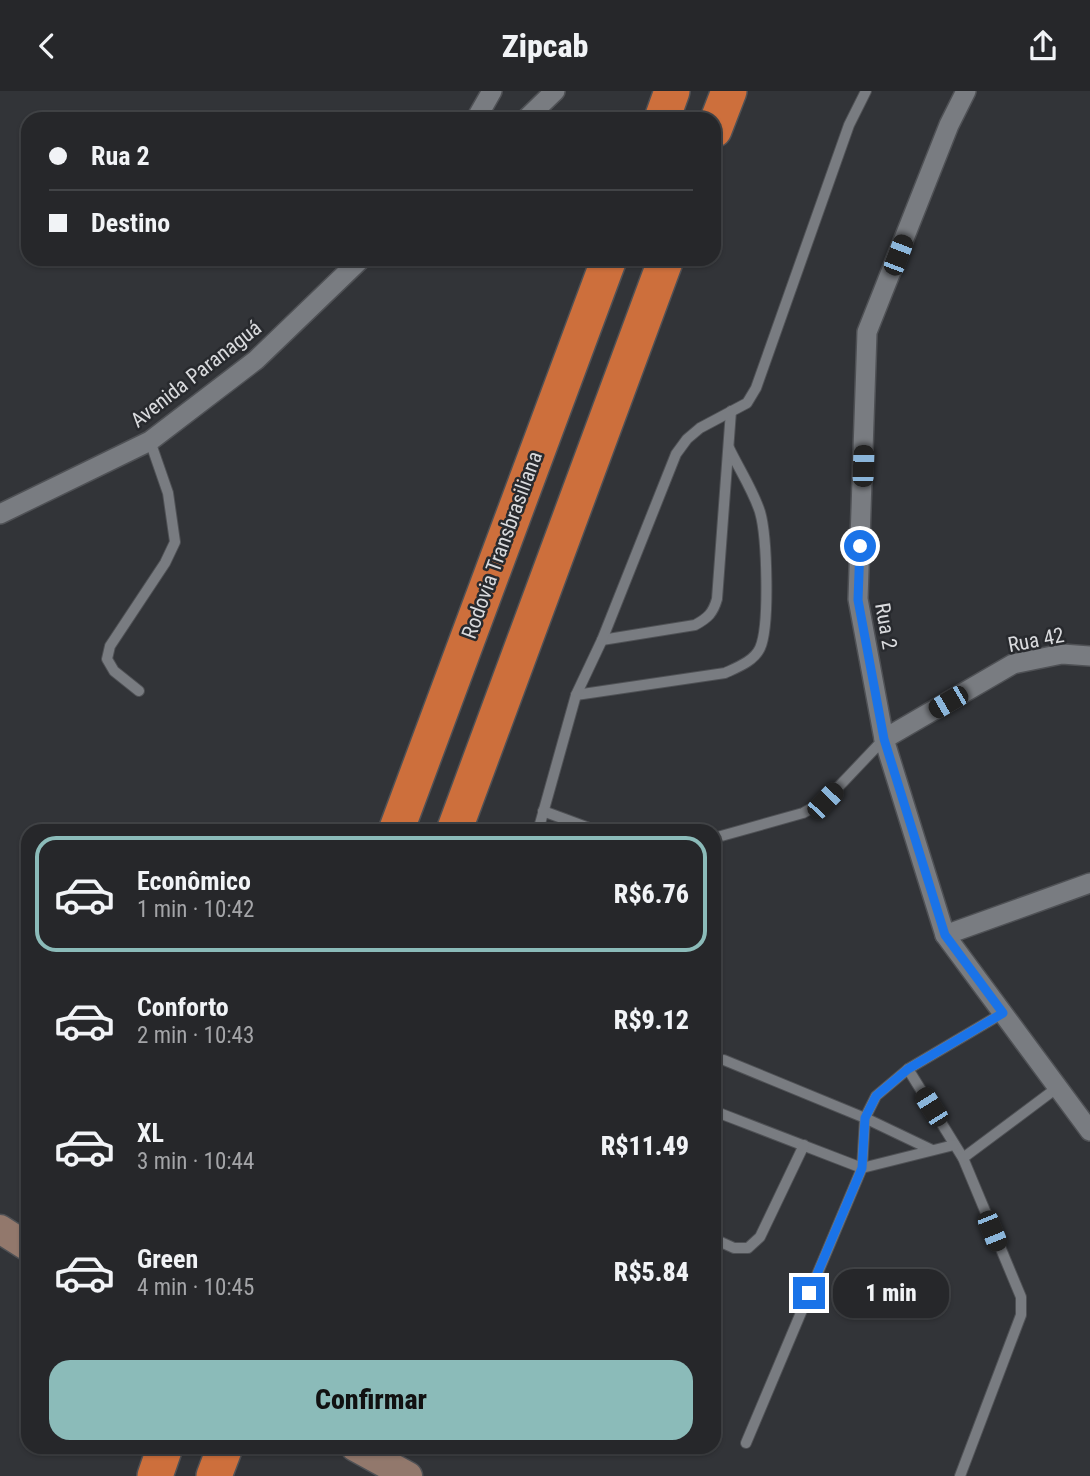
<!DOCTYPE html>
<html lang="pt">
<meta charset="utf-8">
<style>
body{margin:0;font-family:"Roboto Condensed",sans-serif;background:#323336;color:#f1f3f6;height:100vh;display:flex;flex-direction:column;font-size:26px;white-space:nowrap}
*{box-sizing:border-box;margin:0}
p{font-size:23px;color:#a4a5a8}
.icon{flex:none;width:38px;height:38px;fill:none;stroke:currentColor;stroke-width:2;stroke-linecap:round;stroke-linejoin:round}
.map{position:relative;flex:1;overflow:hidden}
.details{position:absolute;left:21px;top:733px;width:700px;height:630px;display:flex;flex-direction:column;background:#26272a;border-radius:21px;box-shadow:0 2px 5px #0004,0 0 0 2px #424447}
.details>*{flex:none}
.guide{position:absolute;left:21px;top:21px;width:700px;height:154px;border-radius:21px;box-shadow:0 2px 5px #0004,0 0 0 2px #424447;display:grid;align-content:center;height:154px;padding:0 28px;background:#26272a}
.end{position:absolute;width:32px;height:32px;margin:-16px;border:9px solid #1a73e8;background:#fff;box-shadow:0 0 0 4px #fff}
.from{border-radius:50%}
.bubble{position:absolute;height:49px;border-radius:21px;background:#26272a;box-shadow:0 2px 5px #0004,0 0 0 2px #424447;font-size:23px;font-weight:800;line-height:49px;text-align:center}
.car{position:absolute;width:21px;height:42px;margin:-21px -10px;border-radius:9px;box-shadow:0 0 5px 2px #0007;background:linear-gradient(#222 24%,#8ab4d8 0 40%,#222 0 76%,#8ab4d8 0 86%,#222 0)}
.guide b{display:flex;align-items:center;gap:24px;height:66px;font-size:26px}
.guide b+b{border-top:2px solid #424447}
.guide i{width:18px;height:18px;background:#f1f3f6}
ul{padding:12px 0 0;list-style:none}
li{display:flex;align-items:center;gap:21px;height:116px;margin:0 14px 10px;padding:0 14px;border:4px solid transparent;border-radius:21px}
li div{flex:1}
li b{display:block;font-size:26px}
li em{font-style:normal;font-weight:800}
li.active{border-color:#8bbbb9}
li>.icon{width:63px;height:63px;stroke-width:1.5}
.cta{display:flex;gap:14px;margin-top:auto;padding:14px 28px}
.cta a{flex:1;height:80px;border-radius:21px;background:#8bbbb9;color:#111;font-size:28px;font-weight:800;line-height:80px;text-align:center}
header{display:flex;justify-content:space-between;align-items:center;height:91px;padding:0 28px;background:#26272a;font-size:32px;font-weight:800}
.map>svg:first-child{display:block}
.lines{fill:none;stroke-linecap:round;stroke-linejoin:round}
.lane-casing{stroke:#4f5155;stroke-width:12}
.street-casing{stroke:#4f5155;stroke-width:22}
.secondary-casing{stroke:#4f5155;stroke-width:31}
.highway-casing{stroke:#4f5155;stroke-width:38}
.lane{stroke:#797c81;stroke-width:10}
.street{stroke:#797c81;stroke-width:19}
.secondary{stroke:#92786c;stroke-width:28}
.highway{stroke:#cd6f3c;stroke-width:35}
.route{stroke:#1a73e8;stroke-width:9}
.labels{text-anchor:middle;dominant-baseline:central;stroke-width:5;stroke-linejoin:round;paint-order:stroke}
.street-label{font-size:21px;fill:#d9dadd;stroke:#282a2e}
</style>
<header><svg class="icon" aria-label="back" viewBox="0 0 24 24"><path d="M15 5l-7 7 7 7"/></svg>Zipcab<svg class="icon" aria-label="share" viewBox="0 0 24 24"><path d="M12 15V3M7 8l5-5 5 5M5 13v7h14v-7"/></svg></header>
<div class="map">
<svg width="1090" height="1385" viewBox="0 0 1090 1385">
<rect width="100%" height="100%" fill="#323438"/>
<g class="lines">
<g class="lane-casing">
<g id="lane">
<path d="M602,549L695,534C708,527 713,522 717,508L731,320"/>
<path d="M139,600L114,580L107,568L110,555L165,472L175,451L168,402L150,350"/>
<path d="M576,604L725,582C738,576 754,570 760,557C770,535 767,445 760,421C753,399 739,378 729,357"/>
<path d="M543,720L597,740"/>
<path d="M538,740L576,604L602,549L676,363L687,348L700,337L747,312L756,297L849,34L866,0"/>
<path d="M714,747L803,722L825,710L883,649"/>
<path d="M724,969L865,1027L932,1059"/>
<path d="M908,978L963,1067L1021,1206V1224L960,1385"/>
<path d="M714,1020L862,1077L954,1054"/>
<path d="M963,1067L1058,996"/>
<path d="M714,1148L734,1157H748L760,1146L804,1054"/>
<path d="M746,1352L862,1077L865,1027L876,1005L908,978L1003,922"/>
</g>
</g>
<g class="street-casing">
<g id="street">
<path d="M966,0L949,34L867,241L858,508L884,648L945,844L1090,1040"/>
<path d="M476,28L492,0"/>
<path d="M526,28L555,0"/>
<path d="M0,423L150,350L256,269L361,168"/>
<path d="M884,648L1013,573L1062,563L1090,565"/>
<path d="M945,844L1090,792"/>
</g>
</g>
<g class="secondary-casing">
<g id="secondary">
<path d="M0,1138L28,1156"/>
<path d="M355,1356L408,1385"/>
</g>
</g>
<g class="highway-casing">
<g id="highway">
<path d="M662,28L672,0"/>
<path d="M714,39L729,0"/>
<path d="M396,740L609,168"/>
<path d="M454,740L666,168"/>
<path d="M155,1385L165,1356"/>
<path d="M214,1385L225,1356"/>
</g>
</g>
<use href="#lane" class="lane"/>
<use href="#street" class="street"/>
<use href="#secondary" class="secondary"/>
<use href="#highway" class="highway"/>
</g>
<g class="lines">
<path class="route" d="M809,1202L862,1077L865,1027L876,1005L908,978L1003,922L945,844L884,648L858,509L860,455"/>
</g>
<g class="labels">
<g class="street-label">
<text transform="translate(196 283) rotate(-38)">Avenida Paranaguá</text>
<text transform="translate(502 454) rotate(-70)">Rodovia Transbrasiliana</text>
<text transform="translate(886 535) rotate(80)">Rua 2</text>
<text transform="translate(1036 549) rotate(-11)">Rua 42</text>
</g>
</g>
</svg>
<i class="end from" style="left:860px;top:455px"></i>
<i class="end" style="left:809px;top:1202px"></i>
<div class="bubble" style="left:833px;top:1178px;width:116px">1 min</div>
<i class="car" style="left:898px;top:164px;rotate:21deg"></i>
<i class="car" style="left:863px;top:375px;rotate:2deg"></i>
<i class="car" style="left:948px;top:611px;rotate:240deg"></i>
<i class="car" style="left:825px;top:710px;rotate:44deg"></i>
<i class="car" style="left:931px;top:1016px;rotate:328deg"></i>
<i class="car" style="left:992px;top:1140px;rotate:158deg"></i>
<div class="guide">
<b><i class="from"></i>Rua 2</b>
<b><i></i>Destino</b>
</div>
<section class="details">
<ul>
<li class="active"><svg class="icon" aria-label="car" viewBox="0 0 24 24"><path d="M5 17H2v-5l4-1 3-4h7l3 4 3 1v5h-3M9 17h6M6 11h13"/><circle cx="7" cy="17" r="2"/><circle cx="17" cy="17" r="2"/></svg><div><b>Econômico</b><p>1 min · 10:42</p></div><em>R$6.76</em></li>
<li><svg class="icon" aria-label="car" viewBox="0 0 24 24"><path d="M5 17H2v-5l4-1 3-4h7l3 4 3 1v5h-3M9 17h6M6 11h13"/><circle cx="7" cy="17" r="2"/><circle cx="17" cy="17" r="2"/></svg><div><b>Conforto</b><p>2 min · 10:43</p></div><em>R$9.12</em></li>
<li><svg class="icon" aria-label="car" viewBox="0 0 24 24"><path d="M5 17H2v-5l4-1 3-4h7l3 4 3 1v5h-3M9 17h6M6 11h13"/><circle cx="7" cy="17" r="2"/><circle cx="17" cy="17" r="2"/></svg><div><b>XL</b><p>3 min · 10:44</p></div><em>R$11.49</em></li>
<li><svg class="icon" aria-label="car" viewBox="0 0 24 24"><path d="M5 17H2v-5l4-1 3-4h7l3 4 3 1v5h-3M9 17h6M6 11h13"/><circle cx="7" cy="17" r="2"/><circle cx="17" cy="17" r="2"/></svg><div><b>Green</b><p>4 min · 10:45</p></div><em>R$5.84</em></li>
</ul>
<div class="cta"><a>Confirmar</a></div>
</section>
</div>
